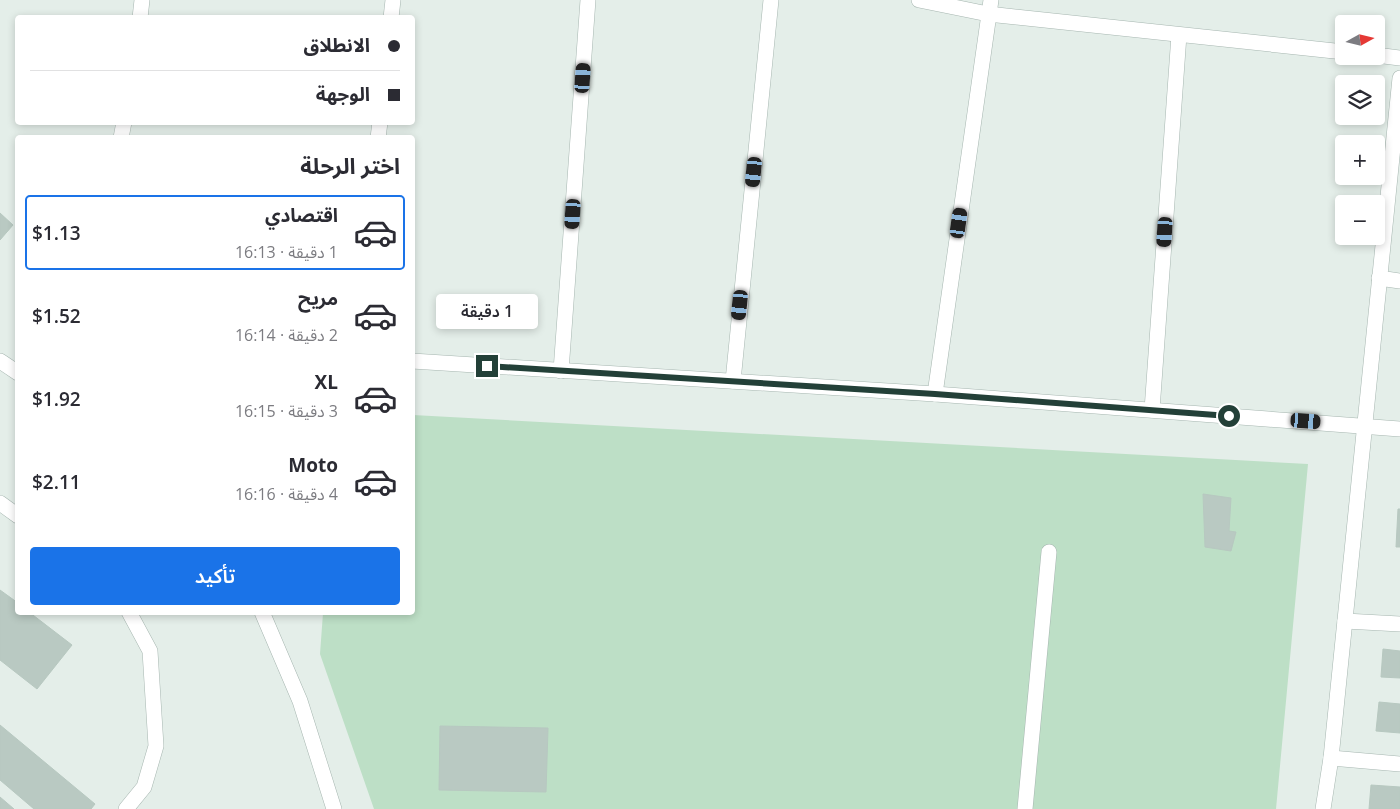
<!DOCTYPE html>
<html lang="ar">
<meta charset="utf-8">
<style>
body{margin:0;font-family:"Open Sans","Noto Sans Arabic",sans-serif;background:#f7f7f7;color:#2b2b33;direction:rtl;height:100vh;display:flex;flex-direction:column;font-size:19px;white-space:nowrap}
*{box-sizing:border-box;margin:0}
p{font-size:16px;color:#7c7c81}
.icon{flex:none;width:28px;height:28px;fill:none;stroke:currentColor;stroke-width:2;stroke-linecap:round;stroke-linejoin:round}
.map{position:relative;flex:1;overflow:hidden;direction:ltr}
.drawer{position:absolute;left:15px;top:135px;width:400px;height:480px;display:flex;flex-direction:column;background:#fff;border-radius:5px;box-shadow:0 2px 8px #0003;direction:rtl}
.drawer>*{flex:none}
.guide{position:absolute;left:15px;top:15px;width:400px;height:110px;border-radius:5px;box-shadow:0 2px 8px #0003;direction:rtl;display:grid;align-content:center;height:110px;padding:0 15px;background:#fff}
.needle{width:32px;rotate:82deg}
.fabs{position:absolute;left:1335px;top:15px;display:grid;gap:10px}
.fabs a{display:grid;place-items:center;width:50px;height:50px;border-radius:5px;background:#fff;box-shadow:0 2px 8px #0003;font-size:25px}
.end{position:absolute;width:22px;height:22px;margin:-11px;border:6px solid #234038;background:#fff;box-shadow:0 0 0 2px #fff}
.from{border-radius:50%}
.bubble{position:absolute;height:35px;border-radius:5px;background:#fff;box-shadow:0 2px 8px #0003;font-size:16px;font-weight:600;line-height:35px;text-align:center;direction:rtl}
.car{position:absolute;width:15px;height:30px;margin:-15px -8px;border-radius:6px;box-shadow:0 0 4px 1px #0007;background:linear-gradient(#222 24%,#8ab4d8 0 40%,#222 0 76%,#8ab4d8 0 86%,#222 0)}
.guide b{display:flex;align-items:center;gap:18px;height:48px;font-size:19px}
.guide b+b{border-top:1px solid #e1e1e2}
.guide i{width:12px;height:12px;background:#2b2b33}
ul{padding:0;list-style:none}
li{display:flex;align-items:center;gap:15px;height:75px;margin:0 10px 8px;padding:0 5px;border:2px solid transparent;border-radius:5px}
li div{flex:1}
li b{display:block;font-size:19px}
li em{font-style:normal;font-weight:600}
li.active{border-color:#1a73e8}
li>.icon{width:45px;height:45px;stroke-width:1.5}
h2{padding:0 15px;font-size:22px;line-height:60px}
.action{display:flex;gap:10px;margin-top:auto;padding:10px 15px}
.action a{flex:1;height:58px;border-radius:5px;background:#1a73e8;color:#fff;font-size:20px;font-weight:600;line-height:58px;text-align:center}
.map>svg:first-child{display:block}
.green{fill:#bddfc6}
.building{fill:#b9c9c2;stroke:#b7c8c0}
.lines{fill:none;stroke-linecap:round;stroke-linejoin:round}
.minor-casing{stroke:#a6b6b0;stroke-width:16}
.minor{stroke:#fff;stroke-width:15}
.route{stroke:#234038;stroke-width:6}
</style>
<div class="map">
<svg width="1400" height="809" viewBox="0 0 1400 809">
<rect width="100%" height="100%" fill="#e4eee9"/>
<path class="green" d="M413,415L1308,464L1276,809H374L320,654L323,613L412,612Z"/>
<g class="building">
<path d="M0,213L13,225L0,240Z"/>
<path d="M1203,494L1231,498L1229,531L1236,532L1231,551L1205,547Z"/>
<path d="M1398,509H1400V547H1396Z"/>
<path d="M0,590L18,603V612H29L72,645L37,689L0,660Z"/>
<path d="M1383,649L1400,651V678L1381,677Z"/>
<path d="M1379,702L1400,704V733L1376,731Z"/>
<path d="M0,725L95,804L91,809H34L0,780Z"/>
<path d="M440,726L548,728L546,792L439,790Z"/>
<path d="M1371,785L1400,787V809H1369Z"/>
<path d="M0,797L14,809H0Z"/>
</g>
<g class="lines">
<g class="minor-casing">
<g id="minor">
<path d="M919,0L988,14L1344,52"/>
<path d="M140,18L142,0"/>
<path d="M391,18L393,0"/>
<path d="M1376,55L1400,58"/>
<path d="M121,138L124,122"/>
<path d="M378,138L380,122"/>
<path d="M1379,278L1400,281"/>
<path d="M0,361L18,373"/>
<path d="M412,361L935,394L1400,429"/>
<path d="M561,371L588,0"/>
<path d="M733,381L771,0"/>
<path d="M935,394L991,0"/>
<path d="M1152,410L1179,35"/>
<path d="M0,503L18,516"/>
<path d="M262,612L300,701L334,809"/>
<path d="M1345,621L1400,624"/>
<path d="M1331,758L1400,764"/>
<path d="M126,809L144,787L156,746L150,651L129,612"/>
<path d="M1025,809L1049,552"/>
<path d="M1323,809L1331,758L1400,78"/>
</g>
</g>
<use href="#minor" class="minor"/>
</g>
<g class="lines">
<path class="route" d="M487,366L935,394L1229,416"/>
</g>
</svg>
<div class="fabs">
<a><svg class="needle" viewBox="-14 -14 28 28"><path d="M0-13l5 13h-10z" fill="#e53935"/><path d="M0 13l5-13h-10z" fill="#7c7c81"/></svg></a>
<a><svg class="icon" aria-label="layers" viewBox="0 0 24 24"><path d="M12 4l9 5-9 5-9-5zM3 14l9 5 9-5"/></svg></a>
<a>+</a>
<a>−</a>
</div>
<i class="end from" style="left:1229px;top:416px"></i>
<i class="end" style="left:487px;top:366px"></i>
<div class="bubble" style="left:436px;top:294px;width:102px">1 دقيقة</div>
<i class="car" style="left:583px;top:78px;rotate:4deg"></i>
<i class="car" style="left:754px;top:172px;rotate:186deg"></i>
<i class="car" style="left:573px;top:214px;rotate:184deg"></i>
<i class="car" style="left:959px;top:223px;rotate:8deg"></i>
<i class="car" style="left:1165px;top:232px;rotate:184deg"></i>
<i class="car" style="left:740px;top:305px;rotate:186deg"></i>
<i class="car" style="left:1306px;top:421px;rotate:94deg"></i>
<div class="guide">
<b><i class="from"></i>الانطلاق</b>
<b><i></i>الوجهة</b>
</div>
<section class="drawer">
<h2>اختر الرحلة</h2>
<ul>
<li class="active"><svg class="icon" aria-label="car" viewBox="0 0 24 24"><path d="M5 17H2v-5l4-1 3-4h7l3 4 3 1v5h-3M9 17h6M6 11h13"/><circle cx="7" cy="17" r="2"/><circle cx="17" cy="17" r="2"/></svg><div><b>اقتصادي</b><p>1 دقيقة · 16:13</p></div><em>$1.13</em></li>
<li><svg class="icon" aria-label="car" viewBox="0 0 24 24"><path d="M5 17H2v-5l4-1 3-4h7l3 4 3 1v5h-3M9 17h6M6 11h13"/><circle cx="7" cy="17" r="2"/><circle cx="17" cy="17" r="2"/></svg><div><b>مريح</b><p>2 دقيقة · 16:14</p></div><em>$1.52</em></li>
<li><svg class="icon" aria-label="car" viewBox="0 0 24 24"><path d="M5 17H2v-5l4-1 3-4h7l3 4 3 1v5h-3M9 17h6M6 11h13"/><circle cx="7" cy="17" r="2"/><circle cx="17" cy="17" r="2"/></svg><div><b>XL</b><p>3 دقيقة · 16:15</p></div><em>$1.92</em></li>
<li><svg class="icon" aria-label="car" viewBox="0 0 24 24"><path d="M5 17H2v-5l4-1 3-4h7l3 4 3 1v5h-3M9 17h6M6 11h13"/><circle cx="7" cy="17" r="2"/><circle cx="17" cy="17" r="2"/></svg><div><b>Moto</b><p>4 دقيقة · 16:16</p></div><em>$2.11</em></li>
</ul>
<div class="action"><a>تأكيد</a></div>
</section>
</div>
